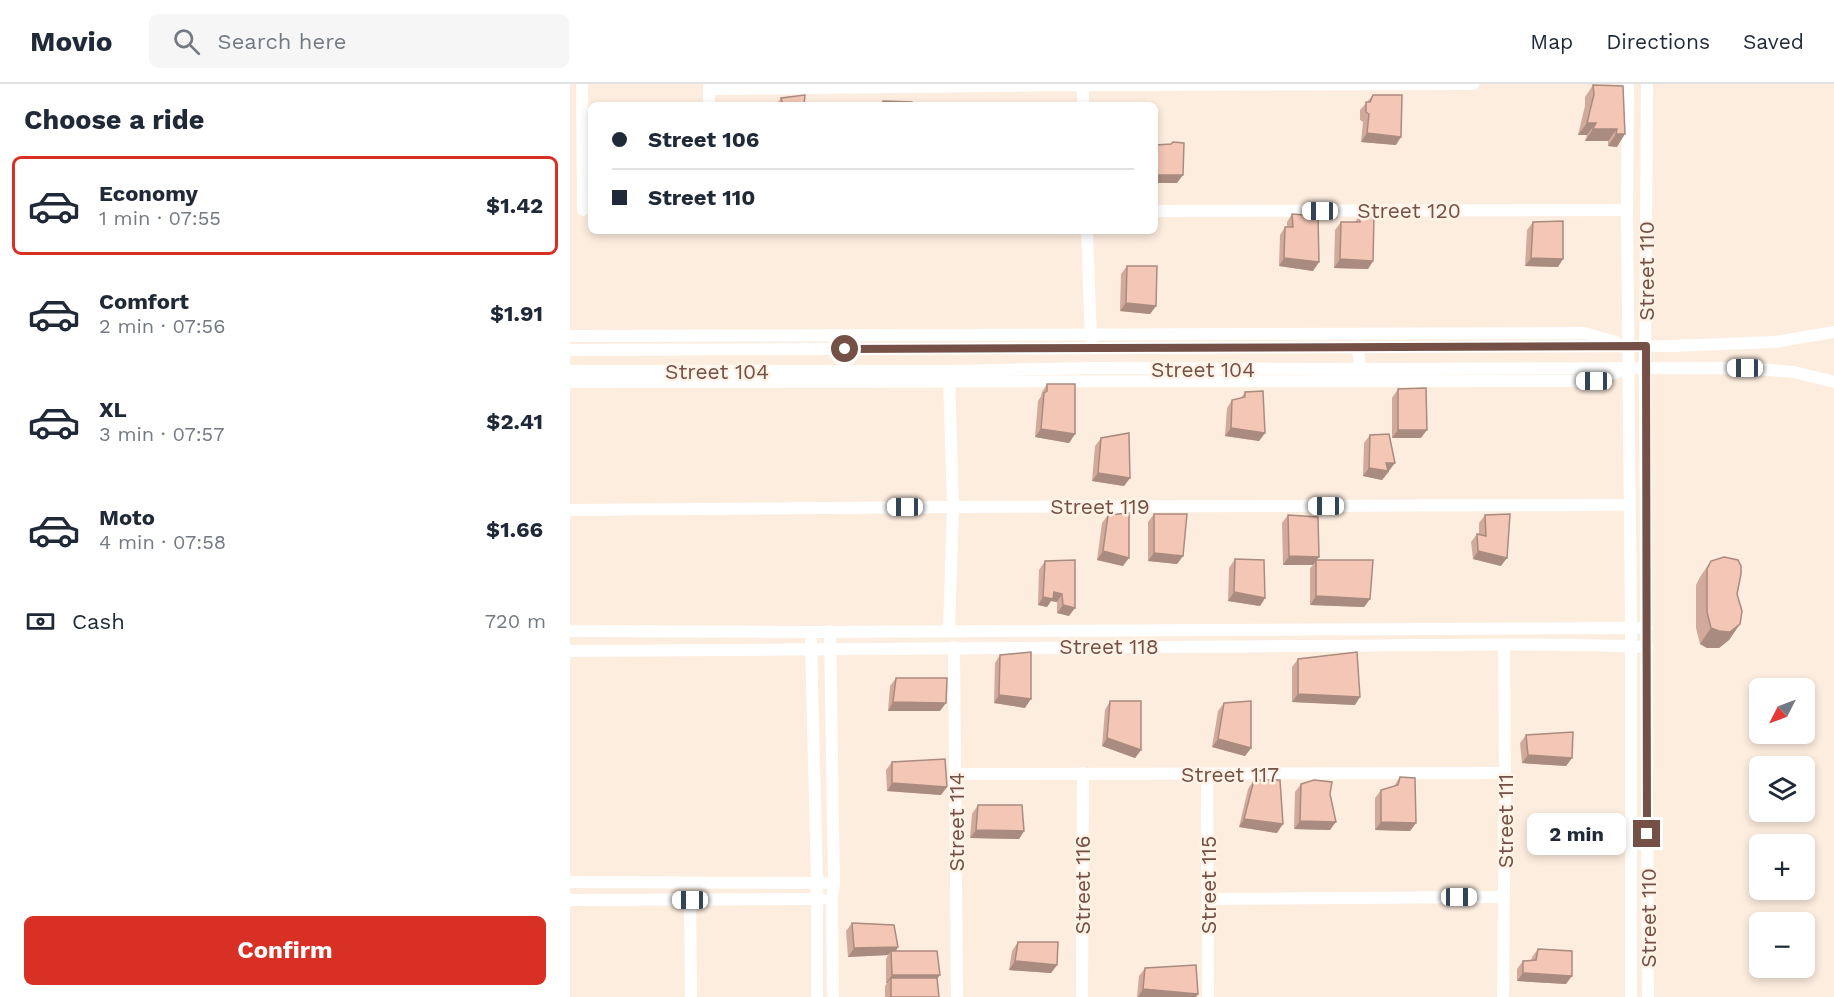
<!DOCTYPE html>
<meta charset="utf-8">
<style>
body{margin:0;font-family:"Work Sans",sans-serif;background:#f6f6f7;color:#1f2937;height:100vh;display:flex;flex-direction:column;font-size:22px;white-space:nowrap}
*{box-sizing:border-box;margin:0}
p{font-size:20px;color:#747a83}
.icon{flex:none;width:33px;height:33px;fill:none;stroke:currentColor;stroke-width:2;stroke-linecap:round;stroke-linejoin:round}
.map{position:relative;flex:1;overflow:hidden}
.drawer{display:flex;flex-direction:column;background:#fff;width:570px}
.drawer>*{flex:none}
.guide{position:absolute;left:18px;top:18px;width:570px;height:132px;border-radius:9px;box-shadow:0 3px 9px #0003;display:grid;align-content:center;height:132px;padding:0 24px;background:#fff}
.needle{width:39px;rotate:228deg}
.tools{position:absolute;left:1179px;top:594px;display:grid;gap:12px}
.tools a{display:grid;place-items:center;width:66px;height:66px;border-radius:9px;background:#fff;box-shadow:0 3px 9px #0003;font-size:30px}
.end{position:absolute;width:27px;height:27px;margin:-14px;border:8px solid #745046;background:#fff;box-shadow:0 0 0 3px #fff}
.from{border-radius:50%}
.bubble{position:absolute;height:42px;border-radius:9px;background:#fff;box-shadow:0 3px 9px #0003;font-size:20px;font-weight:700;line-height:42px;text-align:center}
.car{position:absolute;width:18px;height:36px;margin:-18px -9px;border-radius:8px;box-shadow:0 0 4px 2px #0007;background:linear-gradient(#fff 24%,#345 0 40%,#fff 0 76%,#345 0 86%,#fff 0)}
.guide b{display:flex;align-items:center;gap:21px;height:57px;font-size:22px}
.guide b+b{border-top:2px solid #e0e1e3}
.guide i{width:15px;height:15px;background:#1f2937}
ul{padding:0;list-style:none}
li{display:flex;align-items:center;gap:18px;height:99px;margin:0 12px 9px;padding:0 12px;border:3px solid transparent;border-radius:9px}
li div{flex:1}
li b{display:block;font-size:22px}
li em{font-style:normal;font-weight:700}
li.current{border-color:#d93025}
li>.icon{width:54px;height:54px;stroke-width:1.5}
h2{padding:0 24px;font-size:27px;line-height:72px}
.pay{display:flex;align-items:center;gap:15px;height:66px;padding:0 24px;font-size:22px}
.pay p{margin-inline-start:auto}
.button{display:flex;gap:12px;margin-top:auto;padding:12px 24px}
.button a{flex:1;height:69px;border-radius:9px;background:#d93025;color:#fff;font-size:24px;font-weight:700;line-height:69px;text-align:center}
header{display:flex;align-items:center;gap:36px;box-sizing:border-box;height:84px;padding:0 30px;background:#fff;border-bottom:2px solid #e0e1e3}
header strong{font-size:28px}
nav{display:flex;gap:33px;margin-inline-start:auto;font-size:21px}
.search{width:420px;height:54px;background:#f6f6f7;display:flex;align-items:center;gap:15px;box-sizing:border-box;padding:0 21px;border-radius:9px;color:#747a83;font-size:22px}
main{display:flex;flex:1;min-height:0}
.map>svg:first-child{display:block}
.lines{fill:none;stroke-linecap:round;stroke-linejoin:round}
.minor{stroke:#fff;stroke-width:12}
.wall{fill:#d1aa9c}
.shaded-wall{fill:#aa8b7f}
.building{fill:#f3c6b5;stroke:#aa8b7f;stroke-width:1.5}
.route{stroke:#745046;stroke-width:8}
.labels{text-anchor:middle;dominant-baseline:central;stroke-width:5;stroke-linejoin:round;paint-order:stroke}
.street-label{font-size:21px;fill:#745046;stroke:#fff2e6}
</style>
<header>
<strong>Movio</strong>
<div class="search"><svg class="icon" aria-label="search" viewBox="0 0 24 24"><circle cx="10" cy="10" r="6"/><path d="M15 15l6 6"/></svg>Search here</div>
<nav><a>Map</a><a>Directions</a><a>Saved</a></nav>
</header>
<main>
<section class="drawer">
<h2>Choose a ride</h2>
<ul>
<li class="current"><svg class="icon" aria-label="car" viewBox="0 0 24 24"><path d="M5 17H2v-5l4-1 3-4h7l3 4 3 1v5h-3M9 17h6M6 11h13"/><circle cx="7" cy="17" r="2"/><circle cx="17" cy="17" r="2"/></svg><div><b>Economy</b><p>1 min · 07:55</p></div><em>$1.42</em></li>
<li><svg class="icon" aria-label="car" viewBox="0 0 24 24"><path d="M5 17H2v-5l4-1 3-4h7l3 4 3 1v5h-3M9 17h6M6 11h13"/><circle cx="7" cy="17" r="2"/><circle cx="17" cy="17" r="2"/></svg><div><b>Comfort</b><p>2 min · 07:56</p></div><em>$1.91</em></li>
<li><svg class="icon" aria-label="car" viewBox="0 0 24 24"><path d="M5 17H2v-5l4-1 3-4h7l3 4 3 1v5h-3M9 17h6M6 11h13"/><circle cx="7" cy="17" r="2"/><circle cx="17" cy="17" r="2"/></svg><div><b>XL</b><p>3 min · 07:57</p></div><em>$2.41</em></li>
<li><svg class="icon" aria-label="car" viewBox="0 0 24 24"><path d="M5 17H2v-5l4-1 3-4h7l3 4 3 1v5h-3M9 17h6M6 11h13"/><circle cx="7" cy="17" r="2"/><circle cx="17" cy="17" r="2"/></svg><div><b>Moto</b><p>4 min · 07:58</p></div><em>$1.66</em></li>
</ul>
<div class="pay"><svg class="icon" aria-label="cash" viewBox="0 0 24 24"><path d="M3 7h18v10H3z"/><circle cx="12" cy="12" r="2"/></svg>Cash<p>720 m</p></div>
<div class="button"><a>Confirm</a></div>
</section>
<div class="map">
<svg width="1264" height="913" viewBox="0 0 1264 913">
<rect width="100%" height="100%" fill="#fdeddf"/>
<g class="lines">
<g class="minor">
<path d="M12,0L13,126"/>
<path d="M513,0V21"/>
<path d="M1058,0L1057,126L1061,543V913"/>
<path d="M1077,0L1075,284L1078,913"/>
<path d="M139,5L512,1L903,0"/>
<path d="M139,21V0"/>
<path d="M585,127L1057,126"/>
<path d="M517,147L521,257"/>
<path d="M0,252L1014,249L1046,258"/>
<path d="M788,262L790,285"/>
<path d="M0,266L1102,262L1205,258L1264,248"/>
<path d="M0,287H379L523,284L790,285L1175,284L1224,288L1264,298"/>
<path d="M0,298L1024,297L1050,287"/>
<path d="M0,426L383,423L1060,421"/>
<path d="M379,546L383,423L379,291"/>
<path d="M0,547L241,548L1077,544"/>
<path d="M260,547L264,799L262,815L263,913"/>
<path d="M241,557L247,799V913"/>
<path d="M384,563L387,913"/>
<path d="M0,567C242,566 483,563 725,562C842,562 960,558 1077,563"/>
<path d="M385,690L935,689"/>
<path d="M637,690L638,913"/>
<path d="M0,798L254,799"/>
<path d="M639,815L934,813"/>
<path d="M0,816L252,815"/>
<path d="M120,816L121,913"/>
<path d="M512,913L513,689"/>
<path d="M933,913L935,689L934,561"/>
</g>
</g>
<g class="wall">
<path d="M1023,1L1053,2L1047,63L1038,62V57H1015L1017,51H1008L1015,22V13Z"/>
<path d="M803,11L826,61L791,58L793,38L790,36V26Z"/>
<path d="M211,14L234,21H206Z"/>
<path d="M722,130L749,178L743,187L709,182L710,151L715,143H717V138Z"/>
<path d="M789,132L803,177L798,185L764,184L765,146L771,138H785Z"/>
<path d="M963,138L988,183L955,182L957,146Z"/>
<path d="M557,182L586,222L580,230L550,227L551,190Z"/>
<path d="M477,300L505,350L499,359L465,353L468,317L471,312L472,308Z"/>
<path d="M828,305L851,354H822V314Z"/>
<path d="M675,308L695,349L689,357L655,352L657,324L662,316L671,314Z"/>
<path d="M800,351L819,388L812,396L793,392L794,359Z"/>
<path d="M531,354L560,394L554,402L522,397L525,362Z"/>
<path d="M584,430L613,472L607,480L578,477V438Z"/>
<path d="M538,431L553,482L527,476L532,439Z"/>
<path d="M718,431L749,473L746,476L800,515L794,523L740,521V484L743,481H713L712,439Z"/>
<path d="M915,431L931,482L903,475L901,458L907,450L909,451V439Z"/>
<path d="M665,475L695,514L690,522L658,517L659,484Z"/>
<path d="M505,476L499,532L487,529V518L481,517L477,523L468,521L469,486L475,477Z"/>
<path d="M1141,477L1167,510L1170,540L1159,556L1149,564H1137L1130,560L1126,544V501L1130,493Z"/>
<path d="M430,571L455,624L424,619L425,579Z"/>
<path d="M728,575L785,621L722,618V583Z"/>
<path d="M326,594L370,627H318L320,602Z"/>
<path d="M540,617L571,666L565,674L532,662L535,626Z"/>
<path d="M654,619L681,664L675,672L642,663L648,627Z"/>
<path d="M956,651L1002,674L996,682L952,679L950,659Z"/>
<path d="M322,678L371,711L317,707L316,686Z"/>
<path d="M830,693L846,739L840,747L805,746V714L811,706L824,702Z"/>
<path d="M684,696L707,749L669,743L678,705Z"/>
<path d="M731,700L760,746L724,745L725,708Z"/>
<path d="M408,721L454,747L449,755L400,754L402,730Z"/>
<path d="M282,839L328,863L326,867L367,895L369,913H315V902L317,899H316V875L318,871L278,873L276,847Z"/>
<path d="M448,858L487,881L481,889L439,886L442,867Z"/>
<path d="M968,865L996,900L947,897V885L953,877H961L962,873Z"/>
<path d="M575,884L628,910L626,913H567L569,892Z"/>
</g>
<g class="shaded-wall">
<path d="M1017,39H1026L1017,51H1008Z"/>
<path d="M1023,45H1047L1038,57H1015Z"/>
<path d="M797,49L831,53L826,61L791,58Z"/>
<path d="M1046,50H1055L1047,63L1038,62Z"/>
<path d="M585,91H613L607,99H585Z"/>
<path d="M714,174L749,178L743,187L709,182Z"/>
<path d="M961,174L993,175L988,183L955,182Z"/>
<path d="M770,175L803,177L798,185L764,184Z"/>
<path d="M556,219L586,222L580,230L550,227Z"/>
<path d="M661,344L695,349L689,357L655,352Z"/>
<path d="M471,345L505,350L499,359L465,353Z"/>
<path d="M828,346H857L851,354H822Z"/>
<path d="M816,379H825L812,396L793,392L799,384Z"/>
<path d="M528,389L560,394L554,402L522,397Z"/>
<path d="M533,467L559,474L553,482L527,476Z"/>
<path d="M908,467L937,474L931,482L903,475Z"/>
<path d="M584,469L613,472L607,480L578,477Z"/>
<path d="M719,472L749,473L743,481H713Z"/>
<path d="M484,508L492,510L487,518L481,517L477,523L468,521L473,513Z"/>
<path d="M664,508L695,514L690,522L658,517Z"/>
<path d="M746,512L800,515L794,523L740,521Z"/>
<path d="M493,521L505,524L499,532L487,529Z"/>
<path d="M1170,540L1159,556L1149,564H1137L1130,560L1141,544Z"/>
<path d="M728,610L790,613L785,621L722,618Z"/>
<path d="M429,611L461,615L455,624L424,619Z"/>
<path d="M323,618L376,619L370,627H318Z"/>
<path d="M537,654L571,666L565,674L532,662Z"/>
<path d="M648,655L681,664L675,672L642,663Z"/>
<path d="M958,671L1002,674L996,682L952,679Z"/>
<path d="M322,699L377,703L371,711L317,707Z"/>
<path d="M674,735L713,740L707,749L669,743Z"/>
<path d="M730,737L766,738L760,746L724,745Z"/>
<path d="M811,738L846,739L840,747L805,746Z"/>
<path d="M406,746L454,747L449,755L400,754Z"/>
<path d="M328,863L323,871L321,867L318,871L278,873L284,864Z"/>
<path d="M445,877L487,881L481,889L439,886Z"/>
<path d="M953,889L1002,892L996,900L947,897Z"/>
<path d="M322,891H370L364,899L321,894L317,899H316Z"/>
<path d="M573,905L628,910L626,913H568Z"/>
</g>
<g class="building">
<path d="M1023,1L1053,2L1055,50H1046L1047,45H1023L1026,39H1017L1024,10Z"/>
<path d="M235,11L234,21H213L211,14Z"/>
<path d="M803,11H832L831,53L797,49L799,30L796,28V18H800Z"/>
<path d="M313,17L342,18V21H312Z"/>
<path d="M603,58L614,59L613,91H585L586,61L601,60Z"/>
<path d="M722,130L748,132L749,178L714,174L715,143H723Z"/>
<path d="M804,131L803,177L770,175L771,138H790L789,132Z"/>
<path d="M993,137V175L961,174L963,138Z"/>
<path d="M557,182H587L586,222L556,219Z"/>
<path d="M477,300H505V350L471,345L474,309L477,307Z"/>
<path d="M856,304L857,346H828V305Z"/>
<path d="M693,307L695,349L661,344L662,316L675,313V308Z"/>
<path d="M559,349L560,394L528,389L531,354Z"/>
<path d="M819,350L825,379H816L818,387L799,384L800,351Z"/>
<path d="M559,429V474L533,467L538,431Z"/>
<path d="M584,430H617L613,472L584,469Z"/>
<path d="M940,430L937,474L908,467L907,450L916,452L915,431Z"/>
<path d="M718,431L748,433L749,473L719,472Z"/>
<path d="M1154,473L1168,476L1171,482V490L1167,510L1172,527L1170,540L1160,548L1149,547L1141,544L1137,528V485L1141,477Z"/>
<path d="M665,475L694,476L695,514L664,508Z"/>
<path d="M505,476V524L493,521L492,510L484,508L483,515L473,513L475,477Z"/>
<path d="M746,476H803L800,515L746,512Z"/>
<path d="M461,568V615L429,611L430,571Z"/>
<path d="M787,568L790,613L728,610V575Z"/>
<path d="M326,594H377L376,619L323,618Z"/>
<path d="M540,617H571V666L537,654Z"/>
<path d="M681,617V664L648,655L654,619Z"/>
<path d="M1003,648L1002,674L958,671L956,651Z"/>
<path d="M375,675L377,703L322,699V678Z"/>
<path d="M830,693L845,694L846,739L811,738V706L828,701Z"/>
<path d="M684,696H710L713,740L674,735Z"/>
<path d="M744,696L762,698L760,710L766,738L730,737L731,700Z"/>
<path d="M408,721H452L454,747L406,746Z"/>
<path d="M282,839L324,841L328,863L284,864Z"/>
<path d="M448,858H488L487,881L445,877Z"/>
<path d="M968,865L1002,867V892L953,889V877L966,876Z"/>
<path d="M321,867H367L370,891H322Z"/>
<path d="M626,881L628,910L573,905L575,884Z"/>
<path d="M321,894H367L369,913H321Z"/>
</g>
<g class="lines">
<path class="route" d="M275,265L1076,262L1077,750"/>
</g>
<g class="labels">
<g class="street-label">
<text x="839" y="126">Street 120</text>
<text transform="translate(1076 187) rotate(-90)">Street 110</text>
<text x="633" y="285">Street 104</text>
<text x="147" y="287">Street 104</text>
<text x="530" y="422">Street 119</text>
<text x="539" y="562">Street 118</text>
<text x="660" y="690">Street 117</text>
<text transform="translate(935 737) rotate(-90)">Street 111</text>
<text transform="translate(386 738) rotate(-90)">Street 114</text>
<text transform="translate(512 801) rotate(-90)">Street 116</text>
<text transform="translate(638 801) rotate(-90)">Street 115</text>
<text transform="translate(1078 834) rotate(-90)">Street 110</text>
</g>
</g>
</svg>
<div class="tools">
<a><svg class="needle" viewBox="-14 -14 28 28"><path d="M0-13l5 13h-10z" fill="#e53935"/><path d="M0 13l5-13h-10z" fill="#747a83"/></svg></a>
<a><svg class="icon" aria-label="layers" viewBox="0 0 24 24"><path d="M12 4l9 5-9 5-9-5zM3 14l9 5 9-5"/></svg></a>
<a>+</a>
<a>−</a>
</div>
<i class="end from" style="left:275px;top:265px"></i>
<i class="end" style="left:1077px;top:750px"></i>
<div class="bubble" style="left:957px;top:729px;width:99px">2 min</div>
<i class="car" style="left:750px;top:127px;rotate:270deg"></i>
<i class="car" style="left:1175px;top:284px;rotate:270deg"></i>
<i class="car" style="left:1024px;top:297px;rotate:270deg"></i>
<i class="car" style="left:756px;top:422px;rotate:270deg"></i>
<i class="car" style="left:335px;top:423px;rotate:270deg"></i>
<i class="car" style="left:889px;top:813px;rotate:90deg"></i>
<i class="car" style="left:120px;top:816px;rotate:270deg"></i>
<div class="guide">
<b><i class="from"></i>Street 106</b>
<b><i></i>Street 110</b>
</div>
</div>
</main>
